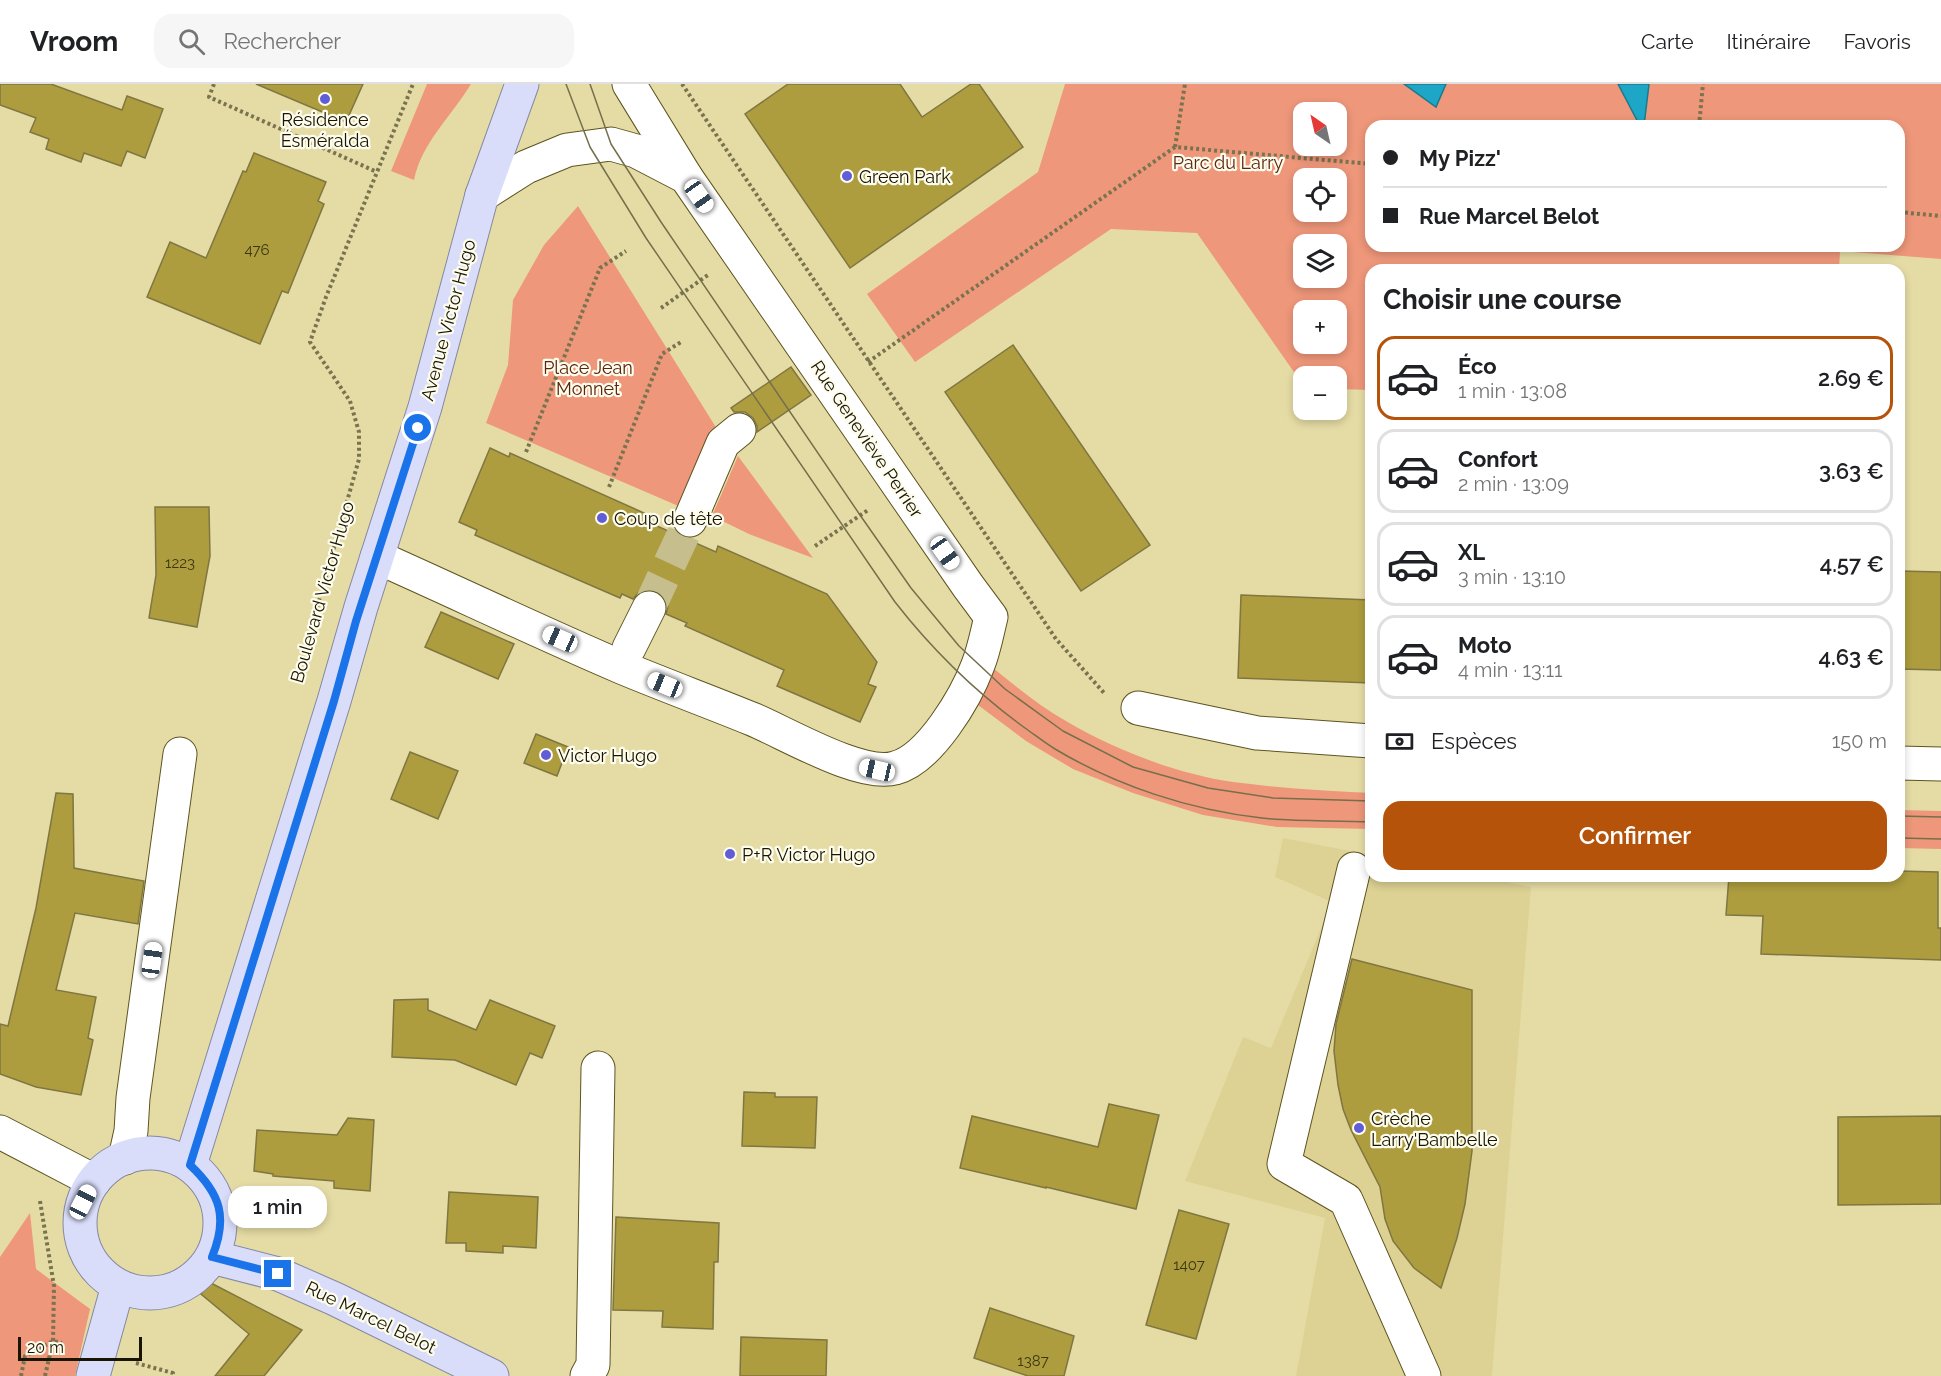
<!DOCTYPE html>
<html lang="fr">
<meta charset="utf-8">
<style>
body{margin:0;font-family:Raleway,sans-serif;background:#f6f6f6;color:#202124;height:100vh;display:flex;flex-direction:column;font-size:22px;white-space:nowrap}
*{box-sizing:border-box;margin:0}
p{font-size:20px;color:#757577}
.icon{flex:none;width:33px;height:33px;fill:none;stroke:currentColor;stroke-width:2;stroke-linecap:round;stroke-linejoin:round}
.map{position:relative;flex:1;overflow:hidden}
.drawer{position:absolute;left:1365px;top:180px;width:540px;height:618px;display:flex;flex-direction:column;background:#fff;border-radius:18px;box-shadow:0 3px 9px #0003}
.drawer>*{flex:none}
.top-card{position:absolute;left:1365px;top:36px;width:540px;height:132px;border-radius:18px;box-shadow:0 3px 9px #0003;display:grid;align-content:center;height:132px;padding:0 18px;background:#fff}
.needle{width:39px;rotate:326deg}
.buttons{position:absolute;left:1293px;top:18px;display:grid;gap:12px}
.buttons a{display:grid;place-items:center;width:54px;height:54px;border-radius:12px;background:#fff;box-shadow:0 3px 9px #0003;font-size:30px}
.scale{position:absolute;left:18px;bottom:15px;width:124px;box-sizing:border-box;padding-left:6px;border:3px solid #181502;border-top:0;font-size:16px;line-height:21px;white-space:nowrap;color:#181502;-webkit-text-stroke:4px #fefcec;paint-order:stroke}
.end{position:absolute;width:27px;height:27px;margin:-14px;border:8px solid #1a73e8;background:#fff;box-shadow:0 0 0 3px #fff}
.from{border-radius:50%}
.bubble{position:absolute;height:42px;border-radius:18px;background:#fff;box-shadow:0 3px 9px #0003;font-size:20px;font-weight:600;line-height:42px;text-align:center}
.car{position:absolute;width:18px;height:36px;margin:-18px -9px;border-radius:8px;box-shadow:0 0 4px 2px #0007;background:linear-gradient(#fff 24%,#345 0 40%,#fff 0 76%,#345 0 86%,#fff 0)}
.top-card b{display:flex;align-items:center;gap:21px;height:57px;font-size:22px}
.top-card b+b{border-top:2px solid #e0e0e0}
.top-card i{width:15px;height:15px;background:#202124}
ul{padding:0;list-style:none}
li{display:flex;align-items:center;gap:18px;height:84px;margin:0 12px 9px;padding:0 6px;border:3px solid #e0e0e0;border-radius:18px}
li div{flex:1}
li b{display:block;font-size:22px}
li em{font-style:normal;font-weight:600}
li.selected{border-color:#b45309}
li>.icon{width:54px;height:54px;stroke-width:1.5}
h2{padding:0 18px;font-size:27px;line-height:72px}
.pay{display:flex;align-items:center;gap:15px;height:66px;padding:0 18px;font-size:22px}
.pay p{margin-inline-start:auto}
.button{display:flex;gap:12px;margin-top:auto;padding:12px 18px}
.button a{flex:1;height:69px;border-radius:18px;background:#b45309;color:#fff;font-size:24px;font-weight:600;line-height:69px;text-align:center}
header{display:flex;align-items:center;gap:36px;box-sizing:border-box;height:84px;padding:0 30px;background:#fff;border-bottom:2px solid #e0e0e0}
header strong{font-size:28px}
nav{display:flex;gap:33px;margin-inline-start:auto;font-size:21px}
.search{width:420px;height:54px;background:#f6f6f6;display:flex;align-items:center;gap:15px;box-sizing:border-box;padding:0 21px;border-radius:18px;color:#757577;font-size:22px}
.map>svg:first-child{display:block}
.built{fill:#ddd294}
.green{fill:#ee977a;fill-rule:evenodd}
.water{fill:#1ea6c7;stroke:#1c7a8c;stroke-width:1.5}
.building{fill:#ad9d3e;stroke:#7f7642;stroke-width:1.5}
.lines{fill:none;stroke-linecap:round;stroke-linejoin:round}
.minor-tunnel{stroke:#c6be8d;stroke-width:33;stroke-dasharray:33 16;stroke-linecap:butt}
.minor-casing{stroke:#5d5421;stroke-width:35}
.major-casing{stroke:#8588a1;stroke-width:35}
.path{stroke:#79734f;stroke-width:4;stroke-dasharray:3 3;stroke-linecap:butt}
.minor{stroke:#fff;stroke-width:33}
.major{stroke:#d9ddfa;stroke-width:33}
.tram{stroke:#756f4c;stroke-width:1.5}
.route{stroke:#1a73e8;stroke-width:8}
.poi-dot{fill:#605dd6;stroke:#fefcec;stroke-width:2}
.labels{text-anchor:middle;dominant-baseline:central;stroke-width:4.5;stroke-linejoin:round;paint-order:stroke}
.number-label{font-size:15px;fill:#3d3711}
.poi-label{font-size:18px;fill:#181502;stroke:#fefcec;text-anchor:start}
.park-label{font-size:18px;fill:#5b240f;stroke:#fefcec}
.street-label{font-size:18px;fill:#181502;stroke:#fefcec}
</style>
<header>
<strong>Vroom</strong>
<div class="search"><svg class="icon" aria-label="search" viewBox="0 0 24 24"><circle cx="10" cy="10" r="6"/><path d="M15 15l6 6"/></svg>Rechercher</div>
<nav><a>Carte</a><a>Itinéraire</a><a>Favoris</a></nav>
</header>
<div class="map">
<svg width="1941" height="1292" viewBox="0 0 1941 1292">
<rect width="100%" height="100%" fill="#e5dca5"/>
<path class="built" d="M1283,754L1371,771V792H1477L1531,803L1492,1292H1296L1325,1134L1185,1097L1243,953L1271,964L1332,818L1275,793Z"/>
<g class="green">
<path d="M427,0H471C451,33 422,58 414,96L391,87Z"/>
<path d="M1065,0H1941V175L1840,167L1839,186H1371V306L1337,305L1336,292H1304L1303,301L1197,149L1111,145L915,278L867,210L1038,88ZM1304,28H1336V62H1304ZM1371,42H1899V162H1371ZM1304,94H1336V128H1304ZM1304,160H1336V194H1304ZM1304,226H1336V260H1304Z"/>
<path d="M578,122L717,345L683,424L486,339L508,281L513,216L544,161Z"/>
<path d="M738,372L813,474L749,450L712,432Z"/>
<path d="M988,580C1013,600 1038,621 1066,637C1115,666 1177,690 1233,698C1279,704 1325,707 1371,709V745L1277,743L1203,731L1133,709L1073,685L1026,657L974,618Z"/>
<path d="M1899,726L1941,727V765L1899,764Z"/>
<path d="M30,1129L36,1185L90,1225L75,1292H0V1173Z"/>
</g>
<g class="water">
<path d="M1404,0H1446L1436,23Z"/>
<path d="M1618,0H1649L1644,42H1640Z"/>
</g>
<g class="building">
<path d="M0,0H51L122,26L127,12L163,25L145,74L127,67L121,82L84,69L81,78L46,65L49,55L30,48L36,34L0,21Z"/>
<path d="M256,0H363L346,38Z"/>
<path d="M788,0H900L922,33L971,0H979L1023,63L850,184L745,30Z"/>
<path d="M254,69L326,98L318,117L324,120L288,209L282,207L260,260L147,213L170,158L206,174L243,87L246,88Z"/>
<path d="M1013,261L1150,461L1081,507L945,308Z"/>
<path d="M791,283L811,311L757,348V342L753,334L745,328H734L731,324Z"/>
<path d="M490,364L509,373L510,369L653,433L650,439L716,468L718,462L827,510L877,578L868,600L876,603L860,638L777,602L784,586L685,542L687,539L666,530L668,522L665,514L657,507L647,505L639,508L633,515L622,510L620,514L475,451L477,446L459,438Z"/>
<path d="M155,423H209L210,472L197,543L149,534L156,491Z"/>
<path d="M1899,487L1941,488V586L1899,585Z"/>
<path d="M1241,511L1371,516V599L1238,594Z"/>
<path d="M441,528L514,560L498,595L425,563Z"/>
<path d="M536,650L568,663L557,692L524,679Z"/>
<path d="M410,668L458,687L438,735L391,715Z"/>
<path d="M56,709L73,710L74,784L144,797L138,840L75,829L56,906L96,913L88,954L93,956L81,1011L36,1003L0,990V940L8,942L36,824Z"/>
<path d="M1899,787L1938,788V844H1941V876L1761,870L1763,832L1726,831L1729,792H1899Z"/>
<path d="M1352,875L1472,906V1067L1465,1120L1457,1154L1441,1204L1414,1184L1393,1157L1385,1135L1380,1103L1351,1046L1343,1025L1338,1001L1334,967L1336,940Z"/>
<path d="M428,915V926L476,946L490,916L555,942L542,974L530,969L516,1001L455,976L392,973L394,916Z"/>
<path d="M744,1008L775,1009V1013H817L815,1064L742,1062Z"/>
<path d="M1109,1020L1159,1031L1136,1125L1046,1103V1104L960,1084L972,1032L1098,1063Z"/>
<path d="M1941,1032V1120L1838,1121V1033Z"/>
<path d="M348,1034L374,1036L370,1107L334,1104V1097L273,1092V1090L254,1087L257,1046L337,1051Z"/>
<path d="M449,1108L538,1113L536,1164L503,1162V1169L466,1167V1159H446Z"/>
<path d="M1179,1126L1229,1140L1196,1255L1146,1241Z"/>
<path d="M616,1133L719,1139L718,1178H714L713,1245L662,1243L663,1227L613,1226Z"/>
<path d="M209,1198L302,1246L264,1292H215L249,1250L201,1210Z"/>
<path d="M990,1224L1074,1252L1064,1292H1028L974,1274Z"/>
<path d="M741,1253L827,1256L826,1292H740Z"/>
</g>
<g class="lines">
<path class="minor-tunnel" d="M649,524L690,436"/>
<g class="minor-casing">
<g id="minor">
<path d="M629,0L686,93"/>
<path d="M690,436L723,359L739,346"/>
<path d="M377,473C458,509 539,548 621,583C664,601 708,617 752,635C786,649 861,694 895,684C930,675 966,613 978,581C984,566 987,549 991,533L968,502L686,93L636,67L611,60L567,66L526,83L482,111"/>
<path d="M629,564L649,524"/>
<path d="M1138,624L1257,649L1371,657"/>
<path d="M1899,679L1941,680"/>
<path d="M1354,785L1284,1080L1346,1116L1424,1292"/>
<path d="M0,1048L94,1097"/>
<path d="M125,1074L131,1047L133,1014L180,670"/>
<path d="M587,1292L593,1281L598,984"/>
</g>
</g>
<g class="major-casing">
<g id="major">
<circle cx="150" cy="1139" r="70"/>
<path d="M190,1081L334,617L361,523L425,323L482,111L522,0"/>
<path d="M212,1173L278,1190L335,1215L492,1292"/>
<path d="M93,1292L118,1202"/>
</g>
</g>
<g class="path">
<path d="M214,0L209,13L377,88"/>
<path d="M682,0L1056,555L1105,610"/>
<path d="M1699,42L1703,0"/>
<path d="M1175,63L1185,0"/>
<path d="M1899,128L1941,132"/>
<path d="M661,224L708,191"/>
<path d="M868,278L1175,63L1371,80"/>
<path d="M526,368L600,184L626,167"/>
<path d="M609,403L662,270L681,258"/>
<path d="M815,462L868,426"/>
<path d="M296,598L359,375V348L350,317L310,258L326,213L413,0"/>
<path d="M40,1117L54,1202L53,1257L45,1292"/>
<path d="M136,1279L173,1289L172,1292"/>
<path d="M21,1292L25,1272L53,1257L62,1259"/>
</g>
<use href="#minor" class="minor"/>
<use href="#major" class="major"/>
<g class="tram">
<path d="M566,0L590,63L646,154L895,518C934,568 974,607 1025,644C1035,651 1045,659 1055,665C1117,702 1190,726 1262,734C1297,738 1335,736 1371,738"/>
<path d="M590,0L611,60L661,138L860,431L911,504L959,562L1005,605L1063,647L1133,683L1208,704L1273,714L1371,717"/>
<path d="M1899,732L1941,733"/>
<path d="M1899,754L1941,755"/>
</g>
</g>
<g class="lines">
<path class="route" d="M278,1190L212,1173C228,1134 221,1110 190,1081L334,617L356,537L418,344"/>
</g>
<g class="poi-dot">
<circle cx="325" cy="15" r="6"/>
<circle cx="847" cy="92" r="6"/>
<circle cx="602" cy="434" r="6"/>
<circle cx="546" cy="671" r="6"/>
<circle cx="730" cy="770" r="6"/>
<circle cx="1359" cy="1044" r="6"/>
</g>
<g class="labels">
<g class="number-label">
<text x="257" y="166">476</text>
<text x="180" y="479">1223</text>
<text x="1189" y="1181">1407</text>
<text x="1033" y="1277">1387</text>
</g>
<g class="poi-label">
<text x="325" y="35" text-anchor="middle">Résidence<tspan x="325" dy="21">Ésméralda</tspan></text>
<text x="859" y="92">Green Park</text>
<text x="614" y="434">Coup de tête</text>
<text x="558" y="671">Victor Hugo</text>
<text x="742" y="770">P+R Victor Hugo</text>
<text x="1371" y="1034">Crèche<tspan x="1371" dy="21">Larry'Bambelle</tspan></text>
</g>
<g class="park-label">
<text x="1228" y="78">Parc du Larry</text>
<text x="588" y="283">Place Jean<tspan x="588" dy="21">Monnet</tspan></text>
</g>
<g class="street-label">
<text transform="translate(448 236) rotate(-75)">Avenue Victor Hugo</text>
<text transform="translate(867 355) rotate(56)">Rue Geneviève Perrier</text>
<text transform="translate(322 508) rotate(-74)">Boulevard Victor Hugo</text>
<text transform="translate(371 1233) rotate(26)">Rue Marcel Belot</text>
</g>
</g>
</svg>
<div class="buttons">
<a><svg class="needle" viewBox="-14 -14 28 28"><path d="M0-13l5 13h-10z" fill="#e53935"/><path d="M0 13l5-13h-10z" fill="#757577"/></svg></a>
<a><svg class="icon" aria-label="locate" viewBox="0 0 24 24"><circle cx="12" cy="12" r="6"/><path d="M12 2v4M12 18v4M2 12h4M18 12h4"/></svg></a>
<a><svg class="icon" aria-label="layers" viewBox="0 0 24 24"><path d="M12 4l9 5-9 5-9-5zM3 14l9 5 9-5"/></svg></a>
<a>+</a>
<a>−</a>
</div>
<div class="scale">20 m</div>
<i class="end from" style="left:418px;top:344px"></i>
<i class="end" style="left:278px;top:1190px"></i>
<div class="bubble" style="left:228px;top:1102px;width:99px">1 min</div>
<i class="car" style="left:699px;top:112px;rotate:145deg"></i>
<i class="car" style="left:945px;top:469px;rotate:145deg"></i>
<i class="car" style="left:560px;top:555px;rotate:294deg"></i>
<i class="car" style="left:665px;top:601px;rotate:292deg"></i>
<i class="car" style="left:877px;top:686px;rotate:283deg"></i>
<i class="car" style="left:152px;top:876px;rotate:8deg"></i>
<i class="car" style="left:83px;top:1118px;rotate:27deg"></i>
<div class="top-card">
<b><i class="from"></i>My Pizz'</b>
<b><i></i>Rue Marcel Belot</b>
</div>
<section class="drawer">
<h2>Choisir une course</h2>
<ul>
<li class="selected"><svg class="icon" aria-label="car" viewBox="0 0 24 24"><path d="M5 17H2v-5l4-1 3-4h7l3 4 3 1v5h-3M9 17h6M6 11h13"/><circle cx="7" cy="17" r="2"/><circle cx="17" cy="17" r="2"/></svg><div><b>Éco</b><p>1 min · 13:08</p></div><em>2.69 €</em></li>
<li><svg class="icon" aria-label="car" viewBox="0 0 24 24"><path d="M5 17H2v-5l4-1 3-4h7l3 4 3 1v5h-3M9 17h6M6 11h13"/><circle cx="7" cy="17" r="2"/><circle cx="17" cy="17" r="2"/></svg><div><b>Confort</b><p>2 min · 13:09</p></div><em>3.63 €</em></li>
<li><svg class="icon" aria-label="car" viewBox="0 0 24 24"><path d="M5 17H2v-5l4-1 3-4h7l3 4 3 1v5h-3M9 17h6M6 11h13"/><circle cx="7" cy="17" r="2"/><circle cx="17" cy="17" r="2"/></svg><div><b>XL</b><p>3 min · 13:10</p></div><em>4.57 €</em></li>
<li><svg class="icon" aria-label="car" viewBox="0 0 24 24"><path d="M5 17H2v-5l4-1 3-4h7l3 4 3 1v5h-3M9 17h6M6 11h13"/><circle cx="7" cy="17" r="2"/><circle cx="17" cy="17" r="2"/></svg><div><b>Moto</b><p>4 min · 13:11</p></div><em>4.63 €</em></li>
</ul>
<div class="pay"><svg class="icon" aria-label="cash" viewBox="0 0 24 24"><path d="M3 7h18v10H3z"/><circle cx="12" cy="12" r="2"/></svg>Espèces<p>150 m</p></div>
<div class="button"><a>Confirmer</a></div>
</section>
</div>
